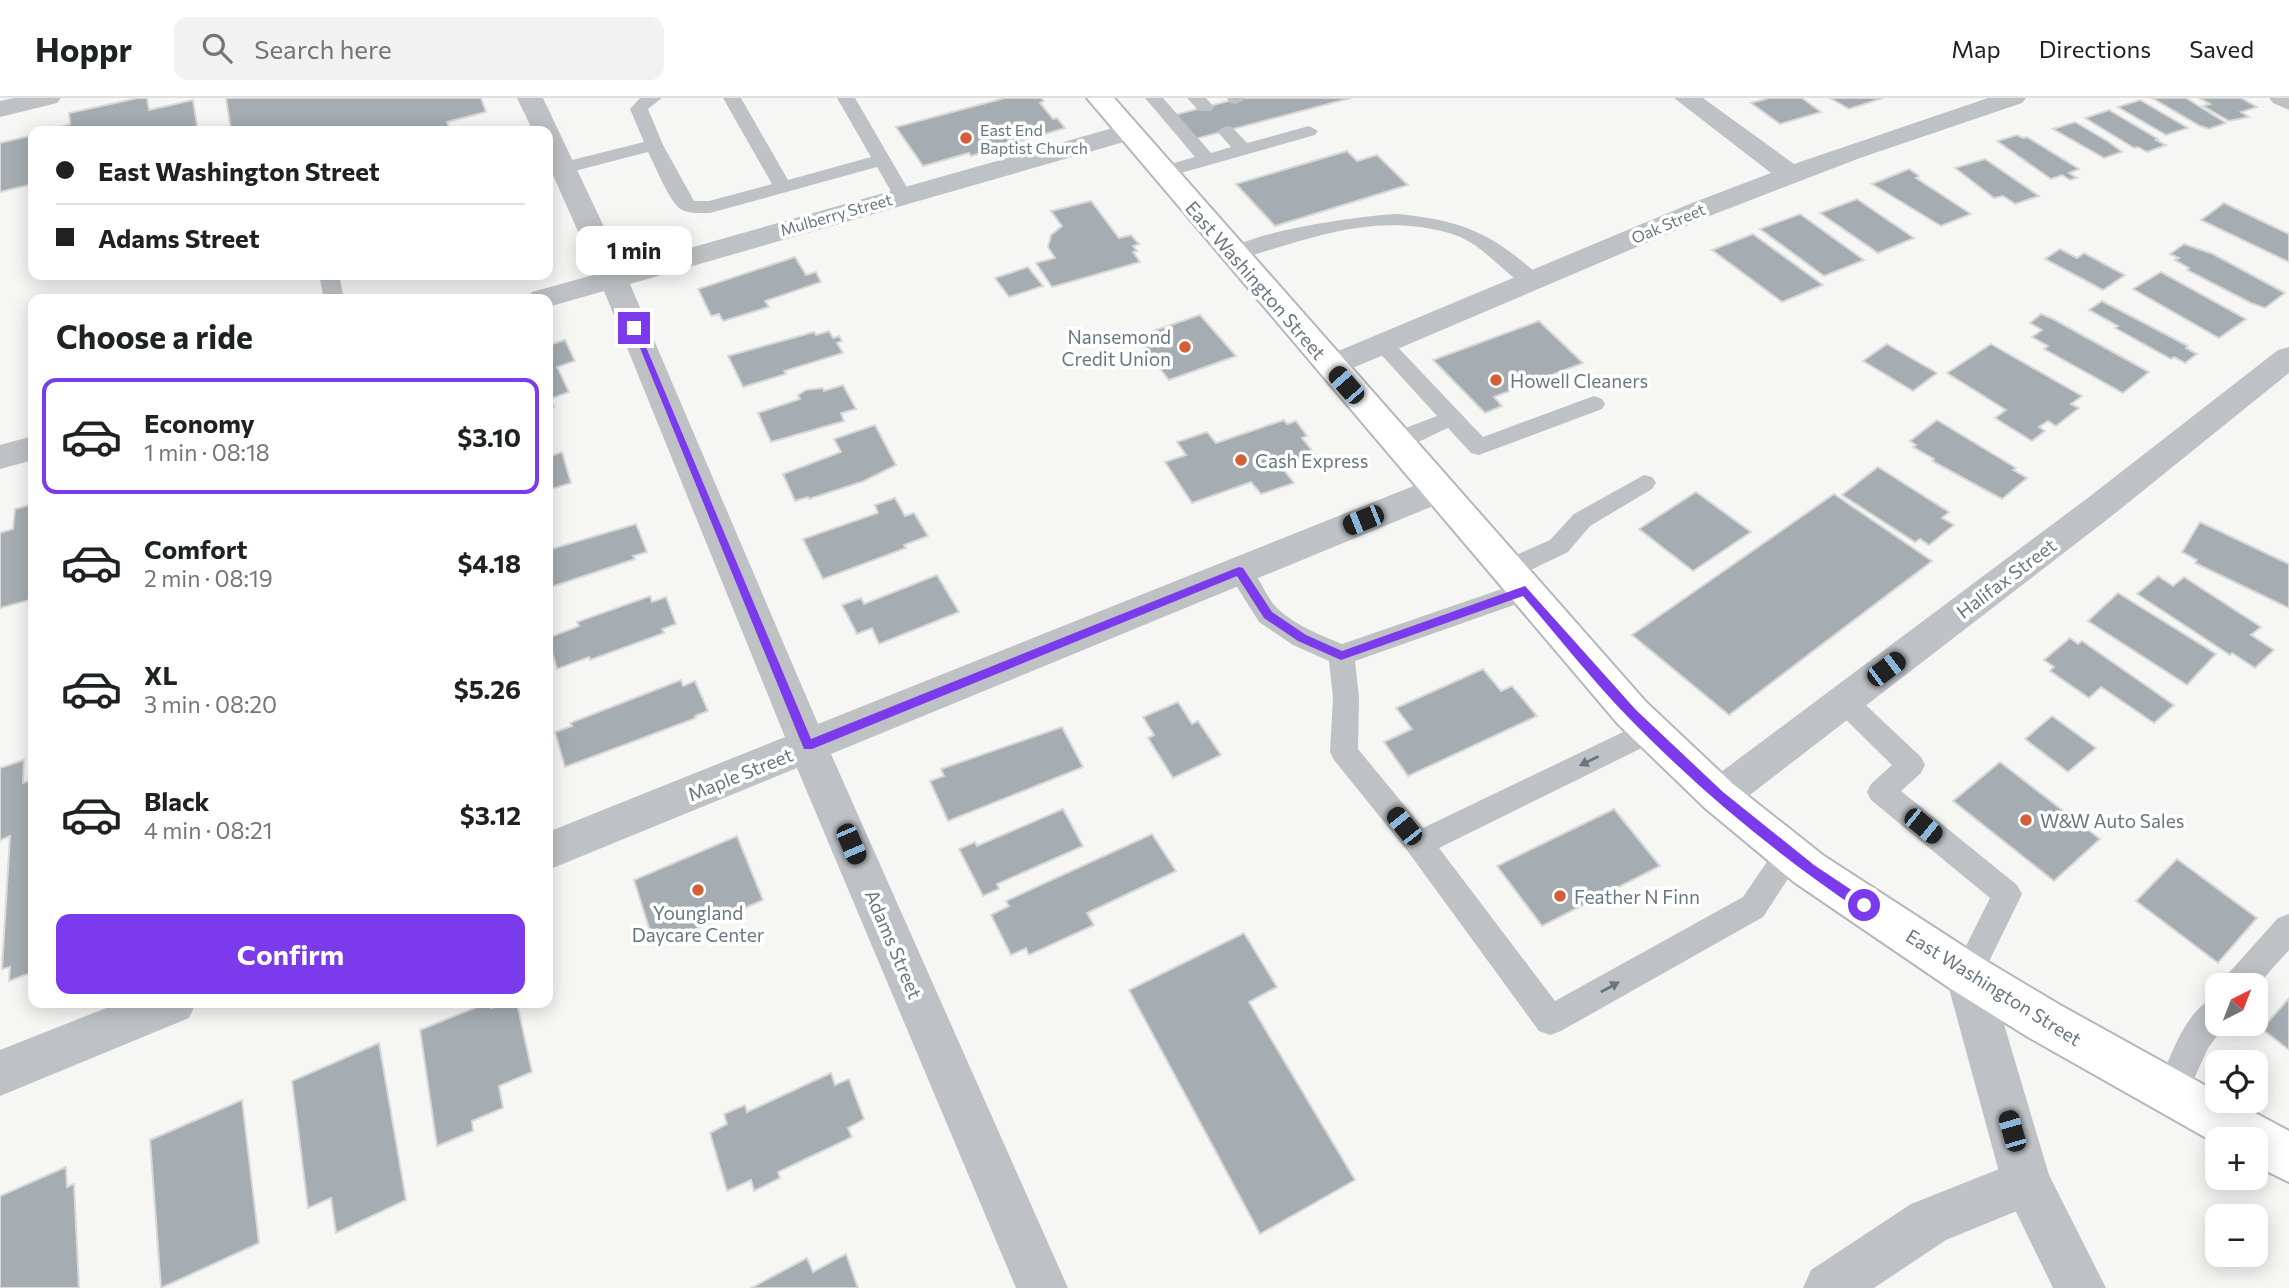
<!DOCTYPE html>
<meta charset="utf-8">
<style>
body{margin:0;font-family:Commissioner,sans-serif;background:#f2f2f2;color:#202124;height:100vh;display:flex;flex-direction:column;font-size:26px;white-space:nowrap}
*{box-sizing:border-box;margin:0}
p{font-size:23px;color:#757577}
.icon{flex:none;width:38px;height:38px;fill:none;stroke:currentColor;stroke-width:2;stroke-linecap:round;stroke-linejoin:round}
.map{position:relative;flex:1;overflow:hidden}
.side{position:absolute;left:28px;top:196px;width:525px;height:714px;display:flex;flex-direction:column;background:#fff;border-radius:14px;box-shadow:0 4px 18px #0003}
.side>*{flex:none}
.top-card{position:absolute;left:28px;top:28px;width:525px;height:154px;border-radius:14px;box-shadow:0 4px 18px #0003;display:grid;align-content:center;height:154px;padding:0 28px;background:#fff}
.needle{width:46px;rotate:42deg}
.fabs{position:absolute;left:2205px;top:875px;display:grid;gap:14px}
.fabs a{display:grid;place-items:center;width:63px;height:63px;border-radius:14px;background:#fff;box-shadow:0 4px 18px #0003;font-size:35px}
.end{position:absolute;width:32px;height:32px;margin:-16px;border:9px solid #7c3aed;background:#fff;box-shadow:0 0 0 4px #fff}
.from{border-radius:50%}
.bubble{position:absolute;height:49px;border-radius:14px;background:#fff;box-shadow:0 4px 18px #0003;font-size:23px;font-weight:700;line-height:49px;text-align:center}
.car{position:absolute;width:21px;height:42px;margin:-21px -10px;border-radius:9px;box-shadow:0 0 5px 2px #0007;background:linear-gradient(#222 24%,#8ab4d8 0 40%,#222 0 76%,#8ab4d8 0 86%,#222 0)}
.top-card b{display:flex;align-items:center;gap:24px;height:66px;font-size:26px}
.top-card b+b{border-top:2px solid #e0e0e0}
.top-card i{width:18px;height:18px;background:#202124}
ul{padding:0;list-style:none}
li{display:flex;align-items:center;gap:21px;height:116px;margin:0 14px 10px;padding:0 14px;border:4px solid transparent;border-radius:14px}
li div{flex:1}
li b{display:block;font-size:26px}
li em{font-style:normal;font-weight:700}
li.on{border-color:#7c3aed}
li>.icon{width:63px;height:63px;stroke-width:1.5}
h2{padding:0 28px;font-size:32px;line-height:84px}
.cta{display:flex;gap:14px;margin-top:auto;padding:14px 28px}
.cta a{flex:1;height:80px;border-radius:14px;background:#7c3aed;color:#fff;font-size:28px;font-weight:700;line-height:80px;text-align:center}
header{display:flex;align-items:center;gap:42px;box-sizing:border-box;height:98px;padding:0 35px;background:#fff;border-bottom:2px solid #e0e0e0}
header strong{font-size:33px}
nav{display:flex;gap:38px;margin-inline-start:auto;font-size:24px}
.search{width:490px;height:63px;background:#f2f2f2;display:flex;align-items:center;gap:18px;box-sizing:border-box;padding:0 24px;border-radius:14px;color:#757577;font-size:26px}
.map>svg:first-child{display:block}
.building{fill:#a6adb2;stroke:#d8d8d6;stroke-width:2}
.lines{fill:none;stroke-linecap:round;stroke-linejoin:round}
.secondary-casing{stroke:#b3b7bb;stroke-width:4}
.service{fill:#bec2c5;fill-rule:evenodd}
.minor{fill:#bec2c5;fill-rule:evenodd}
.tertiary{fill:#bec2c5;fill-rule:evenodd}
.secondary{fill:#fff;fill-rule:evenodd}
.oneway{fill:#687682}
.route{fill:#7c3aed}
.poi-dot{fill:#d35f37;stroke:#fff;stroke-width:2.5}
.labels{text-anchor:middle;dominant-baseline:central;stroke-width:7;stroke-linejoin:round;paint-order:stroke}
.far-poi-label{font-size:16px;fill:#687682;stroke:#fff;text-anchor:start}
.far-street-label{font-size:16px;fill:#687682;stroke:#fff}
.street-label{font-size:19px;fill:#687682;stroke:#fff}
.poi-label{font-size:19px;fill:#687682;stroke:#fff;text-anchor:start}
</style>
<header>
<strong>Hoppr</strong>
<div class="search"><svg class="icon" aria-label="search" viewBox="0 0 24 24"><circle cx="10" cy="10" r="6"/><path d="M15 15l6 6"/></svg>Search here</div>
<nav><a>Map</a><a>Directions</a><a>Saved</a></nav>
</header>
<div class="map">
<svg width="2289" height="1190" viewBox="0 0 2289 1190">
<rect width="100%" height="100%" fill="#f6f6f4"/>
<g class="building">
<path d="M138,0H147L149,12L193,2L198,33H45L70,26L69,15Z"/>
<path d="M226,0H481L486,14L447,24L450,33H231Z"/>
<path d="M1005,0H1041L1044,3L1040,5L1053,21L1057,20L1065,30L971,58L969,55L923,68L896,29Z"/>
<path d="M1240,0H1351L1195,41L1174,17Z"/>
<path d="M1769,0H1802L1821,14L1780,26L1751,5Z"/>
<path d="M1830,0H1883L1849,11Z"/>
<path d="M2152,0H2186L2226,25L2209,31L2200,28Z"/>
<path d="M2199,0H2241L2257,9L2241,14L2249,19L2229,23L2203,8L2210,6Z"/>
<path d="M2140,2L2188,30L2166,37L2118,9Z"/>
<path d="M2109,12L2158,41L2156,42L2166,47L2147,54L2138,49L2134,50L2085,20Z"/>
<path d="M2075,24L2109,44L2122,54L2104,60L2053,31Z"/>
<path d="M33,37V86L0,94V45Z"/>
<path d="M2017,37L2023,40L2027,39L2079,71L2069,75L2077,80L2070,82L2062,77L2051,81L1997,43Z"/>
<path d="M1347,53L1357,63L1377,57L1408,87L1275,128L1236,86Z"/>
<path d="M1985,61L2039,98L2015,106L2003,98L1994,100L1955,70Z"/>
<path d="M1909,71L1919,78L1916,80L1971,116L1941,128L1872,86Z"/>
<path d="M1857,101L1914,140L1878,155L1820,115Z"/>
<path d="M1091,103L1119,140L1131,137L1139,146L1133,148L1137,153L1133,154L1140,164L1052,189L1036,165L1055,160L1048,149L1051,137L1062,128L1051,113Z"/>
<path d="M2224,105L2289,136V164L2201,122Z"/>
<path d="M1800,116L1864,162L1824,178L1760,131Z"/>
<path d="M1753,136L1823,187L1782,204L1712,152Z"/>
<path d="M2184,146L2213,156L2285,195L2265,210L2251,205L2187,172L2189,170L2175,162L2179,160L2170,156Z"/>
<path d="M2060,151L2077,160L2084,155L2125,177L2103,192L2045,161Z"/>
<path d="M795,159L806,177L816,174L821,184L765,203L769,209L723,223L719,216L711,218L698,191Z"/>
<path d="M1028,169L1043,188L1009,199L995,180Z"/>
<path d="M2161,174L2246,221L2219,240L2133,191Z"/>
<path d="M2102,203L2188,248L2186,250L2197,256L2185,265L2174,259L2171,261L2115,230L2118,228L2089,212Z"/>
<path d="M2041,216L2053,221L2149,274L2123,295L2044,251L2048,248L2032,239L2042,232L2030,225Z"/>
<path d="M1200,217L1236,258L1169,282L1135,239Z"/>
<path d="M1539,223L1583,265L1494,299L1502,308L1485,315L1433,262Z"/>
<path d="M829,233L833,240L839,238L842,243L837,245L843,255L784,273L786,276L743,289L728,258L814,234L816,237Z"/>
<path d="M548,238L552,246L565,242L575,263L557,269L569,294L550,301L554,309L548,311Z"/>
<path d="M1887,246L1937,275L1913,293L1863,263Z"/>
<path d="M1991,246L2082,298L2071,306L2079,310L2056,328L2048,323L2039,329L2045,333L2032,343L1995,320L2006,312L1947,275Z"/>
<path d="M843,287L856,311L841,315L844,323L771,344L758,315L800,301L798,297L806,292L823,290L824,293Z"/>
<path d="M1284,322L1287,326L1296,323L1307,338L1302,340L1317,359L1283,371L1294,385L1261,396L1251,384L1192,405L1165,364L1186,357L1177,344L1207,334L1216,345Z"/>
<path d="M1937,322L2016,370L2013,372L2027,380L2002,401L1932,363L1934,361L1913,349L1916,347L1910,343Z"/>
<path d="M875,327L896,367L864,383L809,401L808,399L795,403L783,376L841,354L834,341Z"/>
<path d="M562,354L571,385L548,392V359Z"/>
<path d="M1878,369L1949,414L1942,420L1954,427L1929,447L1920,441L1915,444L1842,397Z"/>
<path d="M1696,394L1751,434L1693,473L1639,431Z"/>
<path d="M1834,396L1932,463L1729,617L1632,537Z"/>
<path d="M895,400L905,418L914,415L928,438L904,447L906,450L823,481L803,441L878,415L875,407Z"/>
<path d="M33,406V501L0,510V435L13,431L15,411Z"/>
<path d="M2200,424L2289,466V510L2195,465L2197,462L2182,454Z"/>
<path d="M636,426L647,454L633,458L635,461L548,490V452Z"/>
<path d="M937,477L959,514L879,546L872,530L857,536L842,507L861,500L864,506Z"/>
<path d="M2158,478L2173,488L2184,479L2261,529L2251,537L2274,552L2255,570L2232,555L2230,557L2137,496Z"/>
<path d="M2118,495L2216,556L2187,587L2088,523Z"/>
<path d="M650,498L652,504L666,499L676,526L662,531L664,535L590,562L589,559L557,571L548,540L579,528L577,524Z"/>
<path d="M2070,540L2078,546L2082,543L2174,607L2154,625L2101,589L2089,600L2050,573L2054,569L2044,562Z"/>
<path d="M1483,571L1501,593L1512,588L1537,618L1408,678L1384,644L1412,631L1396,610Z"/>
<path d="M681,582L683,588L695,583L708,613L695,618L696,620L565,669L555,634L572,628L570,625Z"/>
<path d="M1178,604L1192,626L1198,623L1221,657L1173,680L1148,640L1154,637L1143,619Z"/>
<path d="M2052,618L2096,650L2068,674L2025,641Z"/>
<path d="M1062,629L1083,669L948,723L930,683L944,678L941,671Z"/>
<path d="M24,662L23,685L33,682V874L9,883L10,869L2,871L10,738L0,742V670Z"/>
<path d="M2000,664L2100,741L2054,783L1953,703Z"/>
<path d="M1063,711L1083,748L997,786L999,791L983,798L959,751L975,744L977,748Z"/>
<path d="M1614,711L1660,768L1542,828L1497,768Z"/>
<path d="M1152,736L1176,773L1087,815L1094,827L1029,857L1026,850L1011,857L991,817L1009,808L1006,803Z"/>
<path d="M737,738L763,802L655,849L634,782Z"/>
<path d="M2177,761L2257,820L2218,865L2136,803Z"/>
<path d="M1244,835L1277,889L1249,904L1355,1082L1260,1136L1129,892Z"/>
<path d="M2289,900V952L2262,931Z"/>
<path d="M487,905H490L491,910L505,905H517L532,974L499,988L503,1010L472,1023L473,1033L437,1048L420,932Z"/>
<path d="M379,945L406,1102L336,1135L331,1100L308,1110L292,983Z"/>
<path d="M831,975L835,987L849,981L864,1021L848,1030L852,1039L778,1074L780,1080L754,1093L751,1082L727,1093L710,1035L727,1026L724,1016L745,1007L747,1014Z"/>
<path d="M242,1002L259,1145L161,1190L150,1042Z"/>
<path d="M66,1069L67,1089L74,1086L79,1190H0V1098Z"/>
<path d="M846,1156L858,1190H751L807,1160L813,1174Z"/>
</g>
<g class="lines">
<g class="secondary-casing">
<path id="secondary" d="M1087,0H1114L1646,604L1733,686L1824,758L1983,861L2060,907L2217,994V1003H2233L2289,1033V1084L2256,1068V1041H2217V1046L2028,939L1951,891L1794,784L1705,710L1618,626Z"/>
</g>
<g class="service">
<path d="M640,0H662L648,11L663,47L694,103H709L772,86L723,0H741L788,82L871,59L837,0H855L912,98L903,104L896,102L877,69L710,115C701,115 690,116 682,112C670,106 655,67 648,54L563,76L556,74L554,70L556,66L644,44L630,11Z"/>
<path d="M1145,0H1163L1211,55L1231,49L1217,33L1226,28L1232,29L1247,45L1309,28L1318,33L1315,37L1163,80L1154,74L1156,70L1195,59Z"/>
<path d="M1187,0H1206L1214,9L1211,13H1199Z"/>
<path d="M1227,0H1245V1L1236,6L1230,5Z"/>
<path d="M1397,116C1444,120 1482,130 1518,160C1527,167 1536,174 1542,183L1539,187C1534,189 1529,190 1524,187C1498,170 1481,144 1449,135C1369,113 1308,143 1234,162L1227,160L1224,156C1240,134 1367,117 1397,116Z"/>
<path d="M319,177H339L344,201H324Z"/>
<path d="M1383,239L1390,241L1483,339L1594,298L1602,301L1605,306L1602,311L1479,357L1471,355L1448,330C1431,337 1405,354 1387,349L1384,343L1387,337L1437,318L1376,251L1372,246L1376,241Z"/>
<path d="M1644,377L1652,379L1656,385L1652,391L1590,428L1568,454L1516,479L1507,481L1498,479L1495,472L1498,465L1550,442L1574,416Z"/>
<path d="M1239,464C1259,470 1263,497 1278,511C1295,527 1320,537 1342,546L1525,483L1534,486L1537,493L1534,500L1355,563L1359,600L1358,651L1423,730L1642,625L1651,622L1660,625L1664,633L1660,641L1439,750L1555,903L1743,799L1779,746L1789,742L1799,746L1803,755L1799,764L1763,819L1561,933L1550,937L1539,933L1409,755L1334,662L1330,654L1333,600L1329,563L1293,547L1259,524L1227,473L1230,466Z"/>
<path d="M1844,592L1853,595L1921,659L1925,667L1921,675L1901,693L2017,787L2022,796L1978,886L1967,890L1956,886L1952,876L1990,800L1871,702L1867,694L1871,686L1892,667L1835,611L1831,603L1835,595Z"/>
<path d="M2289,816V852L2256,889V887H2223L2227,877L2278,820Z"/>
<path d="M2217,898V926H2226L2208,950L2183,1005L2172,1010L2161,1005L2156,994C2169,963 2184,911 2217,898Z"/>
</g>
<g class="minor">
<path d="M517,0H543L623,169L1120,28L1129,26L1138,28L1142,34L1138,40L630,186L818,626L1426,383L1438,380L1450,383L1455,392L1450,401L831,656L1068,1190H1016L797,670L548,772V734L785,639L604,193L548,209V201H528L532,194L597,176L548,66V33H533Z"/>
<path d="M1674,0H1703L1794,66L1988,0H2026L2022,5L1860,60L1712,117L1341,275L1330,278L1319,275L1314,268L1319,261L1692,105L1771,75Z"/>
<path d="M2269,0H2289V12L2273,5Z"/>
<path d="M2289,249V275L2113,417L1733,710L1719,716L1705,710L1699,698L1705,686L2089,399L2278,252Z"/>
<path d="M33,338V362L0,371V347Z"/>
<path d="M119,905H196L189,920L0,998V952Z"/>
<path d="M2027,1060L2044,1068L2052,1085L2044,1102L1946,1142L1874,1190H1803L1811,1172L1911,1106Z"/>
</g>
<g class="tertiary">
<path d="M14,0H61L57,5L0,19V3Z"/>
<path d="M1967,855L1983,861L1989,876L2049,1077L2106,1190H2053L2002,1085L1945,876L1951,861Z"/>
</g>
<use href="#secondary" class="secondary"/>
</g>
<defs><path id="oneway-solid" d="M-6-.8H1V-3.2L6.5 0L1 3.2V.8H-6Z" transform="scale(1.75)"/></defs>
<g class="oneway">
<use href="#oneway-solid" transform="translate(1589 663) rotate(154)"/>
<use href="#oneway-solid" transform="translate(1610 889) rotate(-29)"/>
</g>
<path class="route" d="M631,228L638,230L811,641L1239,469L1243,470L1272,514L1306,537L1342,553L1525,488L1636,612L1723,694L1814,767L1868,803V812H1859C1776,756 1698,691 1628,619C1591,581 1558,538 1523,498L1341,562L1298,543L1264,520L1237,478L812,651H804Z"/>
<g class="poi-dot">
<circle cx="966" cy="40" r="7"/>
<circle cx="1185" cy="249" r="7"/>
<circle cx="1496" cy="282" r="7"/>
<circle cx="1241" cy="362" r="7"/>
<circle cx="2026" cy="722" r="7"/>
<circle cx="698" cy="792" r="7"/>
<circle cx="1560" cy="798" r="7"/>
</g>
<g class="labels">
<g class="far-poi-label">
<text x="980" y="31">East End<tspan x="980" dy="18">Baptist Church</tspan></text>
</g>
<g class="far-street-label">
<text transform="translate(836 116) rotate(-16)">Mulberry Street</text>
<text transform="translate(1668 125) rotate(-23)">Oak Street</text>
</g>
<g class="street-label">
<text transform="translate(1256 182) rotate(49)">East Washington Street</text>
<text transform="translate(2006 480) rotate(-37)">Halifax Street</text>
<text transform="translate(740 676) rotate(-22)">Maple Street</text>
<text transform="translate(894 846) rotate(67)">Adams Street</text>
<text transform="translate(1994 889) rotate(32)">East Washington Street</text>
</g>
<g class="poi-label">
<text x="1171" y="238" text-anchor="end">Nansemond<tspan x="1171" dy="22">Credit Union</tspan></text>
<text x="1510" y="282">Howell Cleaners</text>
<text x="1255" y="362">Cash Express</text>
<text x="2040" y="722">W&amp;W Auto Sales</text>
<text x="1574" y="798">Feather N Finn</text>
<text x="698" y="814" text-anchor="middle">Youngland<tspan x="698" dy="22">Daycare Center</tspan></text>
</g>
</g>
</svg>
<div class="fabs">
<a><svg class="needle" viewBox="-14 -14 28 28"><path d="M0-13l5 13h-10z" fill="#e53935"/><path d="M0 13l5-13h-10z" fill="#757577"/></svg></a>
<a><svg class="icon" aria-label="locate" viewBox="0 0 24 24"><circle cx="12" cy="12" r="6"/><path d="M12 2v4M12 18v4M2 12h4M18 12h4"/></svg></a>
<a>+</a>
<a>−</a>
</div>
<i class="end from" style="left:1864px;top:807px"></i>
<i class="end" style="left:634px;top:230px"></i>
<div class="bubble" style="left:576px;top:128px;width:116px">1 min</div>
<i class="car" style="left:1346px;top:287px;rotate:319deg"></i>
<i class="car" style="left:1363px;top:422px;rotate:248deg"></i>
<i class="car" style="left:1886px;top:571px;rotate:53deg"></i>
<i class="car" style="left:1404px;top:728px;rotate:321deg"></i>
<i class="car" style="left:1923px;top:728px;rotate:129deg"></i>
<i class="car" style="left:851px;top:746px;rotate:157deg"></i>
<i class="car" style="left:2012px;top:1033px;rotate:344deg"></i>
<div class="top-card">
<b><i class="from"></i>East Washington Street</b>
<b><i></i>Adams Street</b>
</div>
<section class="side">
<h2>Choose a ride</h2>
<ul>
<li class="on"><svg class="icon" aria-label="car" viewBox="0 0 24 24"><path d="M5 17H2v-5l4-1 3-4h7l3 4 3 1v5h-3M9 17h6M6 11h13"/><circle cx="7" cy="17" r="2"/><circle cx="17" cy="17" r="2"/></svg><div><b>Economy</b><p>1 min · 08:18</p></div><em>$3.10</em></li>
<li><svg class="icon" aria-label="car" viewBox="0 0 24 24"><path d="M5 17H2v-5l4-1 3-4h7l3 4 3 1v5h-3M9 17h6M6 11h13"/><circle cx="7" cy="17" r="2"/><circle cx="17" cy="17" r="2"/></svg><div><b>Comfort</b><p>2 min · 08:19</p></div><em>$4.18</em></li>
<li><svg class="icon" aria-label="car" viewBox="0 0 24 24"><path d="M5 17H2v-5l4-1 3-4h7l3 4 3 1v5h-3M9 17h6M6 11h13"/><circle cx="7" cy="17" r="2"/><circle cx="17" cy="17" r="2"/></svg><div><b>XL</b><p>3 min · 08:20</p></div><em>$5.26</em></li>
<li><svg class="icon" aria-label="car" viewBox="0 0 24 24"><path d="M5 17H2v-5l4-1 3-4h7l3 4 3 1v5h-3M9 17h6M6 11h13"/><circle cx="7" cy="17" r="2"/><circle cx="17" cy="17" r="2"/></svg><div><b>Black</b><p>4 min · 08:21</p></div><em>$3.12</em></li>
</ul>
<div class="cta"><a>Confirm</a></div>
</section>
</div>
